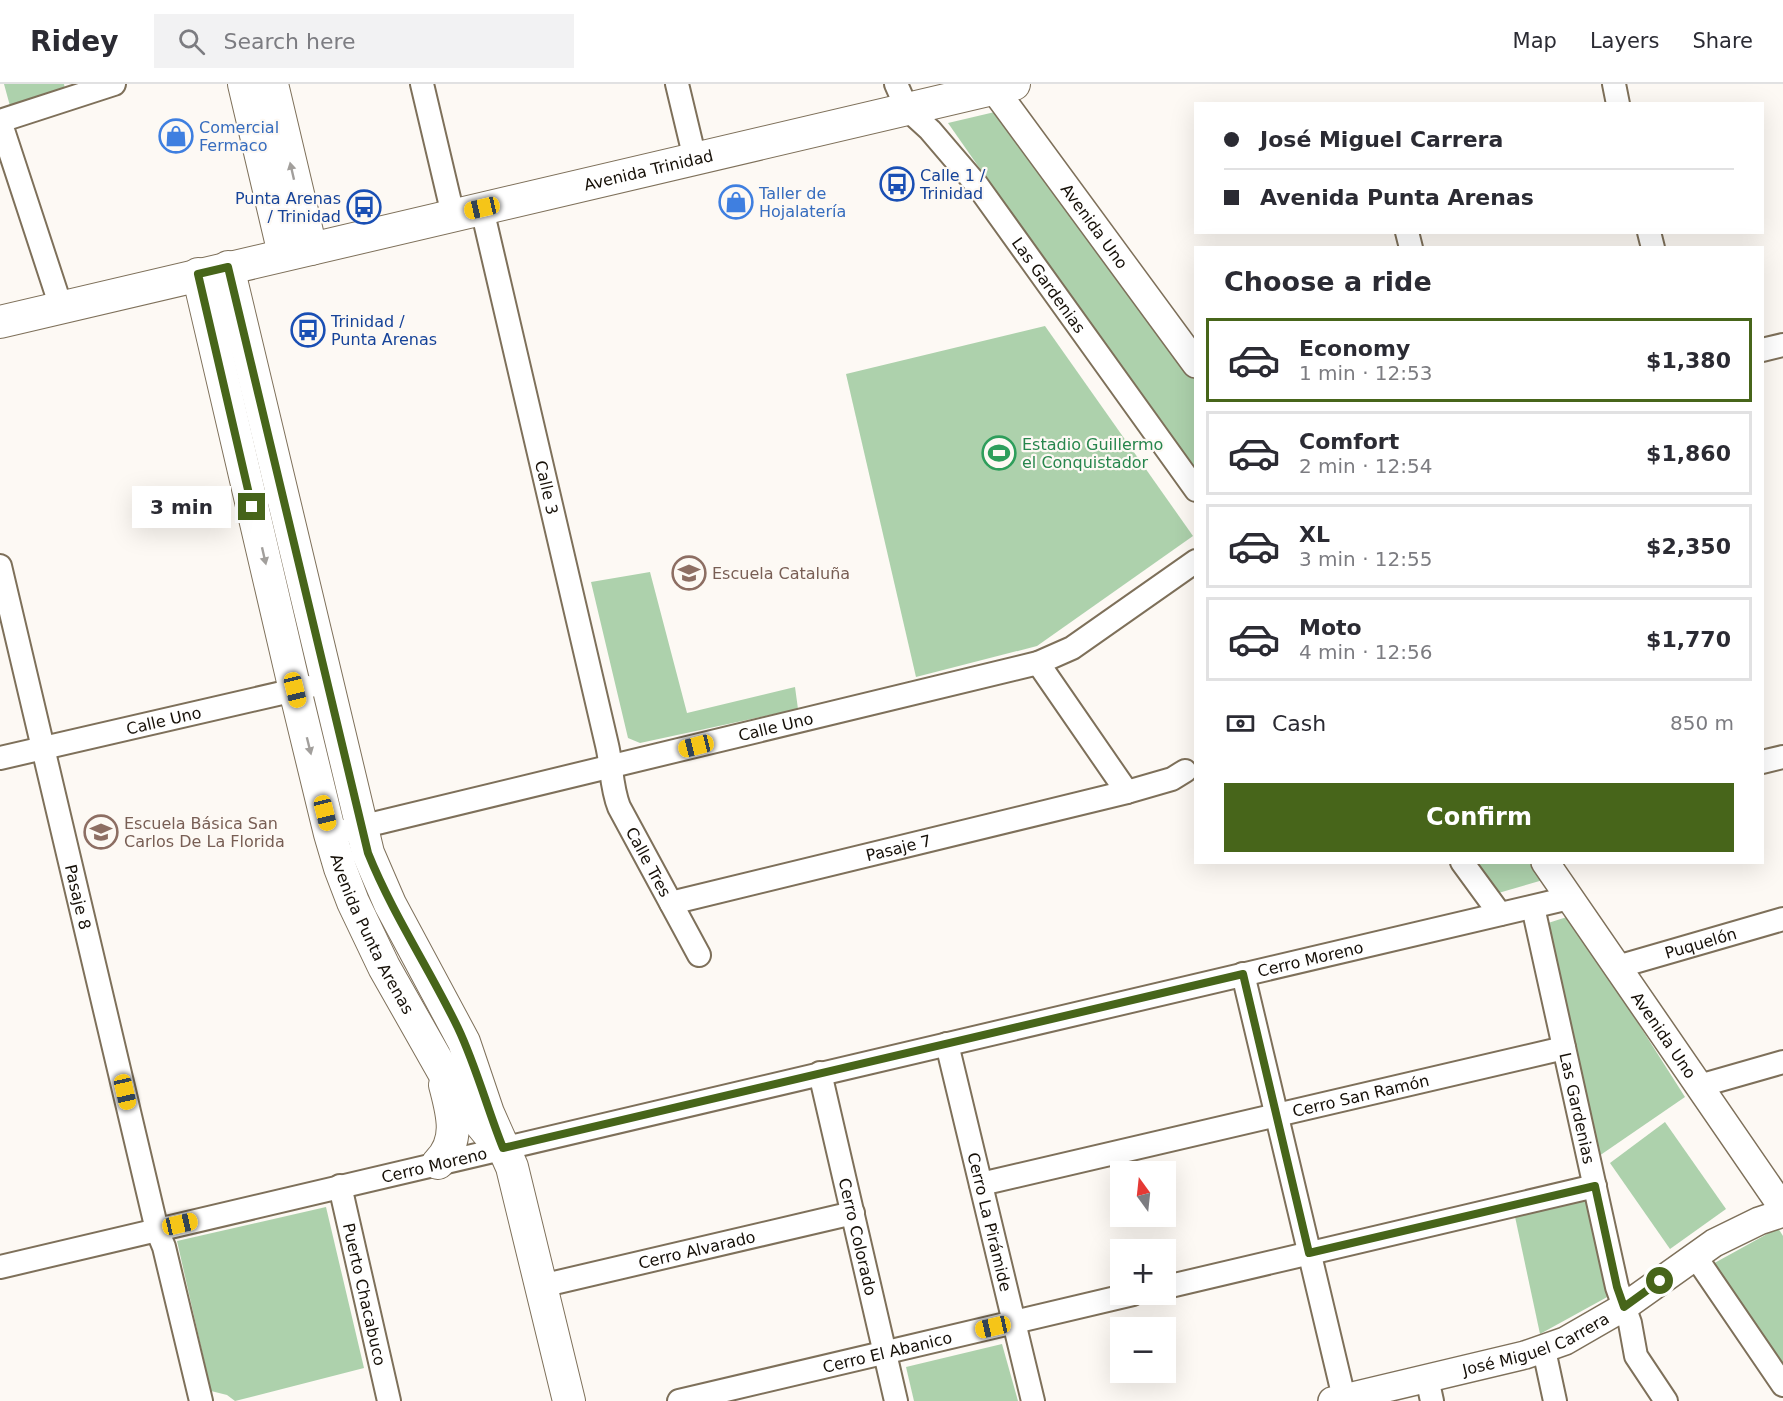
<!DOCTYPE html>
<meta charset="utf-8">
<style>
body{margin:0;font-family:"DejaVu Sans",sans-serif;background:#f2f2f3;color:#2b2b33;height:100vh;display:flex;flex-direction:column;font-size:22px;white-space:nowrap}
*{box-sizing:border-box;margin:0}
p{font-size:20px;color:#7c7c81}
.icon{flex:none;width:33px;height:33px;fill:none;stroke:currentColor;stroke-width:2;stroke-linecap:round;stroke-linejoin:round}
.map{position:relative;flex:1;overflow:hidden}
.sheet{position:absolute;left:1194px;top:162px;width:570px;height:618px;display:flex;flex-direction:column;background:#fff;border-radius:0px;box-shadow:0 6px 24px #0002}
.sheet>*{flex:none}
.banner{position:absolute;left:1194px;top:18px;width:570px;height:132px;border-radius:0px;box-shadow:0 6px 24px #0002;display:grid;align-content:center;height:132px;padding:0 30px;background:#fff}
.needle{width:39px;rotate:345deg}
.fabs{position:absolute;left:1110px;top:1077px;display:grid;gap:12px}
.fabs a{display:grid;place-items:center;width:66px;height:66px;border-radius:0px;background:#fff;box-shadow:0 6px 24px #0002;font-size:30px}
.end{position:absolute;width:27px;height:27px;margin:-14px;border:8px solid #47651a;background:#fff;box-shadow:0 0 0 3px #fff}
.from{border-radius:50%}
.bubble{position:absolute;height:42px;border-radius:0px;background:#fff;box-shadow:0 6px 24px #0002;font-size:20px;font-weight:700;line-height:42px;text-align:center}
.car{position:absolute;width:18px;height:36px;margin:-18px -9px;border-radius:8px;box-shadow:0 0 4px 2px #0007;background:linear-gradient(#f5c518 24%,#345 0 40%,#f5c518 0 76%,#345 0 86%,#f5c518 0)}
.banner b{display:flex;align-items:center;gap:21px;height:57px;font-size:22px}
.banner b+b{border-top:2px solid #e1e1e2}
.banner i{width:15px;height:15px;background:#2b2b33}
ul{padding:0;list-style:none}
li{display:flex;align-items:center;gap:18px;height:84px;margin:0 12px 9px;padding:0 18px;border:3px solid #e1e1e2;border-radius:0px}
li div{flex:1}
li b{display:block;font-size:22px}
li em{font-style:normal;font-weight:700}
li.selected{border-color:#47651a}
li>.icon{width:54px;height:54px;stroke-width:1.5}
h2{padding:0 30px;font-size:27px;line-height:72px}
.pay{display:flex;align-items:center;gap:15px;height:66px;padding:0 30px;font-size:22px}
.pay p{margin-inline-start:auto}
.action{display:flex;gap:12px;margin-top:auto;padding:12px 30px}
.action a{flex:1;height:69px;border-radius:0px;background:#47651a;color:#fff;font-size:24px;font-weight:700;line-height:69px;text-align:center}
header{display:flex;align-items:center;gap:36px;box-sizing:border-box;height:84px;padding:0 30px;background:#fff;border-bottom:2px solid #e1e1e2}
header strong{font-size:28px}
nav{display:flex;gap:33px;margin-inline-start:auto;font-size:21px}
.search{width:420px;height:54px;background:#f2f2f3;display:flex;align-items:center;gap:15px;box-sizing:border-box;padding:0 21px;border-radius:0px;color:#7c7c81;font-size:22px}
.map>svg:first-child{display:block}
.green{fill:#add1ac}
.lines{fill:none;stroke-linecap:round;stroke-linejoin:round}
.minor-casing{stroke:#7e705a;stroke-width:26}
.tertiary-casing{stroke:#7e705a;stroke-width:30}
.secondary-casing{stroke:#7e705a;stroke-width:34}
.minor{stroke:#fff;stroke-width:22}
.tertiary{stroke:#fff;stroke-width:27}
.secondary{stroke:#fff;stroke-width:32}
.oneway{fill:#a29f9c}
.route{stroke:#47651a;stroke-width:8}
.labels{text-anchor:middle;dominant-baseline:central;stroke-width:4.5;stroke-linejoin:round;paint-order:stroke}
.shop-label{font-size:16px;fill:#366cbe;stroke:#fdf9f4;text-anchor:start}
.street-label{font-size:16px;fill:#161008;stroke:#fdf9f4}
.transit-label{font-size:16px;fill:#164399;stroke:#fdf9f4;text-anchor:start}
.leisure-label{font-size:16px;fill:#27864d;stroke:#fdf9f4;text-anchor:start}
.education-label{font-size:16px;fill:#785e54;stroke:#fdf9f4;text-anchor:start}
</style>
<header>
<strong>Ridey</strong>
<div class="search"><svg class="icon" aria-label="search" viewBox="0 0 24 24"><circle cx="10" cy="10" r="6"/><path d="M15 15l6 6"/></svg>Search here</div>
<nav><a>Map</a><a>Layers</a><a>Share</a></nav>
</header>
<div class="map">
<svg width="1783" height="1317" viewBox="0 0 1783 1317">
<rect width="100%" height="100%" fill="#fdf9f4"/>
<g class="green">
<path d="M4,0H64L65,5L10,22Z"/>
<path d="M999,27L1195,294V393L948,39Z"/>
<path d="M1045,242L1193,452L1037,562L916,593L846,290Z"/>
<path d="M650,488L687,629L795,603L798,625L640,659L628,654L591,498Z"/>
<path d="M1472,779H1531L1543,796L1495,810Z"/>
<path d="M1570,832L1685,1013L1599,1072L1545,840Z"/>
<path d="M1665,1038L1726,1125L1670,1165L1610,1079Z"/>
<path d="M1583,1112L1590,1116L1609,1212L1540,1250L1514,1128Z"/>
<path d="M326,1123L364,1284L235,1317L227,1311L211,1307L177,1157Z"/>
<path d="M1778,1144L1783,1152V1292L1709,1182Z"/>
<path d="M1002,1260L1018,1317H914L906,1283Z"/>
</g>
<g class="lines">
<g class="minor-casing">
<g id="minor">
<path d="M422,0L453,131"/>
<path d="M677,0L695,75"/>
<path id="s1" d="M896,0L907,25L930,46L977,101L1196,406"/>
<path d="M1614,0L1618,20"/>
<path id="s2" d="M482,125L607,661C612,682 611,703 619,723L699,871"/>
<path d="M1407,148L1411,164"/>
<path d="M1649,148L1653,164"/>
<path d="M61,223L0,37L114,0"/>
<path d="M1762,266L1783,261"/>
<path id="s3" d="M0,482L157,1146L164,1163L201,1317"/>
<path d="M1038,579L1127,708"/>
<path id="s4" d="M0,674L308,603"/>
<path d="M1762,678L1783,673"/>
<path id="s5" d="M348,746L1038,579L1072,564L1196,477"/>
<path d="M1462,778L1500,830"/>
<path id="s6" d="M671,819L1127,708L1172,695L1185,687"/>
<path id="s7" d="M1533,823L1617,1203L1630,1239L1636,1272L1666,1317"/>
<path id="s8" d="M1617,883L1783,835"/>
<path d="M1243,890L1344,1314"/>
<path id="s9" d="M947,960L1033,1317"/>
<path id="s10" d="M820,989L896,1317"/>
<path d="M1699,1002L1783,978"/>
<path id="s11" d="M981,1100L1564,964"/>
<path id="s12" d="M340,1102L389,1317"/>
<path d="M1695,1172L1783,1301"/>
<path id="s13" d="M0,1183L1569,814"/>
<path id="s14" d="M541,1202L853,1129"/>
<path d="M1166,1203L1595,1102"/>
<path d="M1544,1266L1555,1317"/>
<path d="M1427,1294L1432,1317"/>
<path id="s15" d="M679,1317L1133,1210"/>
</g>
</g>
<g class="tertiary-casing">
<g id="tertiary">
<path id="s16" d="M994,5L1196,280"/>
<path id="s17" d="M1545,778L1783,1124"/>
<path id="s18" d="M1332,1317L1525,1271L1565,1257L1624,1223L1714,1159L1759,1137L1783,1129"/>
</g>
</g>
<g class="secondary-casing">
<g id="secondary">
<path d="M244,0L284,170"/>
<path d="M272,0L311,165"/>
<path d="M228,183L368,769L390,820L464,958L488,1029L512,1083L569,1317"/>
<path id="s19" d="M198,190L295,606L330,750L340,784L353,818L384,883L456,1010L489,1050"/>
<path id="s20" d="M0,238L1014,0"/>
<path d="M438,1079C461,1057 452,1028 445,1001"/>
</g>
</g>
<use href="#minor" class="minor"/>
<use href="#tertiary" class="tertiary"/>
<use href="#secondary" class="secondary"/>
</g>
<defs><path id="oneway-solid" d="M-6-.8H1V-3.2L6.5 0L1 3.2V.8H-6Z" transform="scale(1.5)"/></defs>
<g class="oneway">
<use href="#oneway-solid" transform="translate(292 87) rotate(-103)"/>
<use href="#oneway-solid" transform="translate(264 472) rotate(77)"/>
<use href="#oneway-solid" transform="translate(309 662) rotate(76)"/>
</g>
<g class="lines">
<path class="route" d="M252,423L198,190L228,183L368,769C393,831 429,884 458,944C476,982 487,1024 503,1064L1243,890L1309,1169L1595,1102L1617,1203L1624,1223L1660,1197"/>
</g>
<defs>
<g id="shop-ring" transform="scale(1.725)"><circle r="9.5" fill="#fdf9f4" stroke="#3f7fe0" stroke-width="1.5"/><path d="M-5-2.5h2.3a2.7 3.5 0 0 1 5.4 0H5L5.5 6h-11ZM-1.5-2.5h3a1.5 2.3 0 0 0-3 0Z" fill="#3f7fe0"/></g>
<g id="bus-ring" transform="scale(1.725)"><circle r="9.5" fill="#fdf9f4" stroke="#1a4fb4" stroke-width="1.5"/><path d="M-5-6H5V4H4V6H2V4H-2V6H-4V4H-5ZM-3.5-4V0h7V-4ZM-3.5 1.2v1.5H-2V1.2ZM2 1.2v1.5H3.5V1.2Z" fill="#1a4fb4"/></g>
<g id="stadium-ring" transform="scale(1.725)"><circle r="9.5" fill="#fdf9f4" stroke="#2e9e5b" stroke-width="1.5"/><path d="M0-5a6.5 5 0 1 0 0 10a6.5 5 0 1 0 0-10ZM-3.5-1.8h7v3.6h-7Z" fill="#2e9e5b"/></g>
<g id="school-ring" transform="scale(1.725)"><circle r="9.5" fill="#fdf9f4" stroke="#8d6e63" stroke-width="1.5"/><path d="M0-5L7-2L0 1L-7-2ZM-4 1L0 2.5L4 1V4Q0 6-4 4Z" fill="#8d6e63"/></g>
</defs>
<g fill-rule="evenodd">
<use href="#shop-ring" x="176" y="52"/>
<use href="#bus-ring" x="897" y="100"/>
<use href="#shop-ring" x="736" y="118"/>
<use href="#bus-ring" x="364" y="123"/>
<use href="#bus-ring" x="308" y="246"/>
<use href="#stadium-ring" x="999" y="369"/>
<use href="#school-ring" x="689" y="489"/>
<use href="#school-ring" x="101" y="748"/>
</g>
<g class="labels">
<g class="shop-label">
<text x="199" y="43">Comercial<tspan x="199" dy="18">Fermaco</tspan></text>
<text x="759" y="109">Taller de<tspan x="759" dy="18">Hojalatería</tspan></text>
</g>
<g class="street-label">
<text stroke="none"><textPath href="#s20" startOffset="666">Avenida Trinidad</textPath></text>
<text stroke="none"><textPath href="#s16" startOffset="170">Avenida Uno</textPath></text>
<text stroke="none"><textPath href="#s1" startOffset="254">Las Gardenias</textPath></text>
<text stroke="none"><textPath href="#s2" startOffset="286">Calle 3</textPath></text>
<text stroke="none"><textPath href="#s4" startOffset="168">Calle Uno</textPath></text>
<text stroke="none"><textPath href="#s5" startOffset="440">Calle Uno</textPath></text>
<text stroke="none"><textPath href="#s6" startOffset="234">Pasaje 7</textPath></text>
<text stroke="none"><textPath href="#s2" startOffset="676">Calle Tres</textPath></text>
<text stroke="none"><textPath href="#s3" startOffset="340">Pasaje 8</textPath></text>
<text stroke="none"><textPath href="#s19" startOffset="684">Avenida Punta Arenas</textPath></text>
<text stroke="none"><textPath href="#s8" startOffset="87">Puquelón</textPath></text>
<text stroke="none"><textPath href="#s13" startOffset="1346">Cerro Moreno</textPath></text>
<text stroke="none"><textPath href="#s17" startOffset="210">Avenida Uno</textPath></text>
<text stroke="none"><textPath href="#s11" startOffset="390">Cerro San Ramón</textPath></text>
<text stroke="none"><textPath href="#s7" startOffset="206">Las Gardenias</textPath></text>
<text stroke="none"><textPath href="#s13" startOffset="446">Cerro Moreno</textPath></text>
<text stroke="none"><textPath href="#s9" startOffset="183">Cerro La Pirámide</textPath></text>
<text stroke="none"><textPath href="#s10" startOffset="168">Cerro Colorado</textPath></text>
<text stroke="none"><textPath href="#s14" startOffset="160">Cerro Alvarado</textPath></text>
<text stroke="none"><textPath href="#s12" startOffset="111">Puerto Chacabuco</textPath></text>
<text stroke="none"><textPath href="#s18" startOffset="212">José Miguel Carrera</textPath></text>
<text stroke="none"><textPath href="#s15" startOffset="214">Cerro El Abanico</textPath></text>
</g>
<g class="transit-label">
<text x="920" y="91">Calle 1 /<tspan x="920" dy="18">Trinidad</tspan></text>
<text x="341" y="114" text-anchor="end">Punta Arenas<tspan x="341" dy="18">/ Trinidad</tspan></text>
<text x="331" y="237">Trinidad /<tspan x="331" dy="18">Punta Arenas</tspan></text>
</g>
<g class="leisure-label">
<text x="1022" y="360">Estadio Guillermo<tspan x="1022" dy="18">el Conquistador</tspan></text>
</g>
<g class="education-label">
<text x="712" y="489">Escuela Cataluña</text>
<text x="124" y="739">Escuela Básica San<tspan x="124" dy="18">Carlos De La Florida</tspan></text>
</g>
</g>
</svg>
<div class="fabs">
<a><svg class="needle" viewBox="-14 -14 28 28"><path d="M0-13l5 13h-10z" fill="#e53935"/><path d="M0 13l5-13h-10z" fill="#7c7c81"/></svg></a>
<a>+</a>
<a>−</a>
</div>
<i class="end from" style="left:1660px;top:1197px"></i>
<i class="end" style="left:252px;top:423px"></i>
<div class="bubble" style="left:132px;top:402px;width:99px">3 min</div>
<i class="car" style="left:482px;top:124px;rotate:257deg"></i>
<i class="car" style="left:295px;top:606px;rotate:166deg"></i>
<i class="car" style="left:696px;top:662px;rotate:256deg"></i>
<i class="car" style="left:325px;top:729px;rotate:166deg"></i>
<i class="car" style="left:125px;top:1008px;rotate:167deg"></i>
<i class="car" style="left:180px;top:1140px;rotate:77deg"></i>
<i class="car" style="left:993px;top:1243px;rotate:257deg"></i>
<div class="banner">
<b><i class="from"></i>José Miguel Carrera</b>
<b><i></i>Avenida Punta Arenas</b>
</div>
<section class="sheet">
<h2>Choose a ride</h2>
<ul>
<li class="selected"><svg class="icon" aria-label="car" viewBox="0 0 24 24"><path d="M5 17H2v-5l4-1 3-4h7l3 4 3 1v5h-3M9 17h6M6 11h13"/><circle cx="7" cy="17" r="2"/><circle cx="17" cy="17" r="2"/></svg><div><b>Economy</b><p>1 min · 12:53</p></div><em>$1,380</em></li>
<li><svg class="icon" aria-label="car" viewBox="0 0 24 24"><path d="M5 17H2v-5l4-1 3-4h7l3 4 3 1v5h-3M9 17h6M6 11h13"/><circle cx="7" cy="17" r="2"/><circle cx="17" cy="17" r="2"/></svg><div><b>Comfort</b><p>2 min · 12:54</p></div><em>$1,860</em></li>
<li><svg class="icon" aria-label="car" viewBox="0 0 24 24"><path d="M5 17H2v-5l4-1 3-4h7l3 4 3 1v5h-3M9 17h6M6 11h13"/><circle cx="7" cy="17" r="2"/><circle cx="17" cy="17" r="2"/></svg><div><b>XL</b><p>3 min · 12:55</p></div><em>$2,350</em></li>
<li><svg class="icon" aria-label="car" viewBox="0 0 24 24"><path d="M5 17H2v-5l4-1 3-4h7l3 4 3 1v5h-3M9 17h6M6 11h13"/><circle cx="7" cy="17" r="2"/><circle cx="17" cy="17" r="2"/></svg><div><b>Moto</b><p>4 min · 12:56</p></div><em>$1,770</em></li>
</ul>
<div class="pay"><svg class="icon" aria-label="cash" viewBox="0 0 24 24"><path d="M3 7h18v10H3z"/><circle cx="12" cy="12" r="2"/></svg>Cash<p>850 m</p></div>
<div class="action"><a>Confirm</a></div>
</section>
</div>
